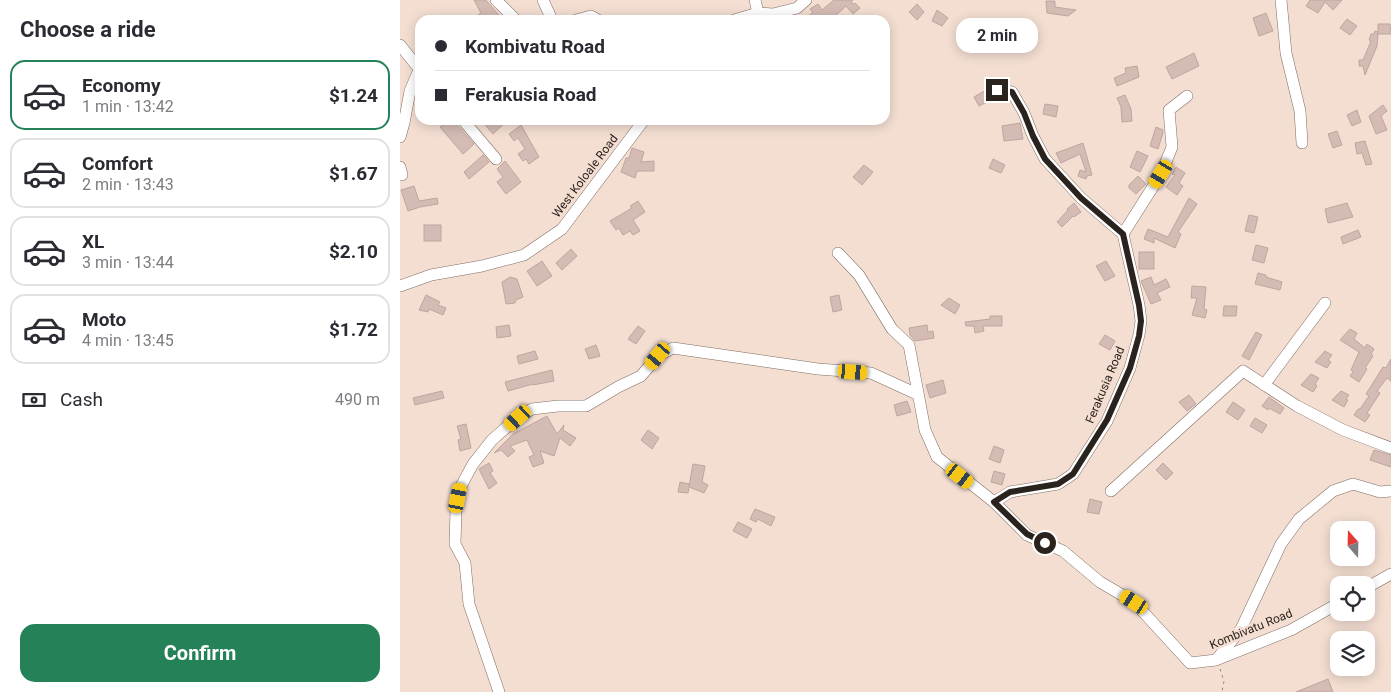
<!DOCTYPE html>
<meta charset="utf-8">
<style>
body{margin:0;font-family:Roboto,sans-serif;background:#f7f7f7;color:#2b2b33;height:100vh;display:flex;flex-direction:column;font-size:19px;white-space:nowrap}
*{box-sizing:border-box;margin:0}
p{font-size:16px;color:#7c7c81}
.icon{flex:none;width:28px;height:28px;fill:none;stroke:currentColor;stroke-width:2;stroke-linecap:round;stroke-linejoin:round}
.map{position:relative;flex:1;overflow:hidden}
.side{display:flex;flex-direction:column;background:#fff;width:400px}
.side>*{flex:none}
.hud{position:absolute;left:15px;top:15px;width:475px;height:110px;border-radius:15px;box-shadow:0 2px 12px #0003;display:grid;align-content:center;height:110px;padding:0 20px;background:#fff}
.needle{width:32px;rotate:340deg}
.tools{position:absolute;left:930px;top:521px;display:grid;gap:10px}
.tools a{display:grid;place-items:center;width:45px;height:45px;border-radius:10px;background:#fff;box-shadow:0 2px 12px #0003;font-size:25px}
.end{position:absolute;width:22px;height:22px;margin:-11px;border:6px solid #2a221d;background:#fff;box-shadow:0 0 0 2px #fff}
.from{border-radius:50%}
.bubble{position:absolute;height:35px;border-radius:15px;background:#fff;box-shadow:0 2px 12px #0003;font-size:16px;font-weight:700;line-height:35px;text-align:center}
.car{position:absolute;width:15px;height:30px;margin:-15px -8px;border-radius:6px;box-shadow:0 0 4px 1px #0007;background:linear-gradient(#f5c518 24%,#345 0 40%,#f5c518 0 76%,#345 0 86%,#f5c518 0)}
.hud b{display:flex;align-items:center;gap:18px;height:48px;font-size:19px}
.hud b+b{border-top:1px solid #e1e1e2}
.hud i{width:12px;height:12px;background:#2b2b33}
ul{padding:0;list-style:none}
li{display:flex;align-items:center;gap:15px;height:70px;margin:0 10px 8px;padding:0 10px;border:2px solid #e1e1e2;border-radius:15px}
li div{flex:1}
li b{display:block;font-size:19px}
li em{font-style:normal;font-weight:700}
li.current{border-color:#258258}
li>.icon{width:45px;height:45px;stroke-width:1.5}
h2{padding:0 20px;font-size:22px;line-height:60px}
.pay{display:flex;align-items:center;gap:12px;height:55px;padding:0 20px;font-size:19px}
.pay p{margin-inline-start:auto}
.cta{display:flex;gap:10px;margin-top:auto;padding:10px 20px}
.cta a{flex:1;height:58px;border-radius:15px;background:#258258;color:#fff;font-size:20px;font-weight:700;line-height:58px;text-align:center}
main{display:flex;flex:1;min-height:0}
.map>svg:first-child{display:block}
.building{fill:#d4bcb5;stroke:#bea69f}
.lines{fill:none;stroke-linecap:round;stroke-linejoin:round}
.minor-casing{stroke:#806d62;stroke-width:12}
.path{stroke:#91827a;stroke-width:1;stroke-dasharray:2.5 4;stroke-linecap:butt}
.minor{stroke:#fff;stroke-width:11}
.route{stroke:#2a221d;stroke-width:6}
.labels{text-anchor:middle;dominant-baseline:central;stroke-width:5;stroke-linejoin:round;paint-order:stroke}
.street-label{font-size:12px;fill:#2a221d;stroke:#f4ded2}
</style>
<main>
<section class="side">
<h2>Choose a ride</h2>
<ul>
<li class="current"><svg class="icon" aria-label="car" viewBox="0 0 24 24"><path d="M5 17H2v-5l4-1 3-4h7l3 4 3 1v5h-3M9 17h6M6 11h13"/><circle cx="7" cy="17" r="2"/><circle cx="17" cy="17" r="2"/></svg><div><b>Economy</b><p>1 min · 13:42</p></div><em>$1.24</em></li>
<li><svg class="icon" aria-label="car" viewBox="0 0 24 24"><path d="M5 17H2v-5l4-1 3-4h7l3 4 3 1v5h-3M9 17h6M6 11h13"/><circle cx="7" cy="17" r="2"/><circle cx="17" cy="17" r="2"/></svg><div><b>Comfort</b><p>2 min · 13:43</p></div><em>$1.67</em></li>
<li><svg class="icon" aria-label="car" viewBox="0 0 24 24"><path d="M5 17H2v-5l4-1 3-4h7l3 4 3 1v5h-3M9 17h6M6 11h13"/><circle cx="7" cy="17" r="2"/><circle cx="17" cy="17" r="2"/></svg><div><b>XL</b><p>3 min · 13:44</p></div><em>$2.10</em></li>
<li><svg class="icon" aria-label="car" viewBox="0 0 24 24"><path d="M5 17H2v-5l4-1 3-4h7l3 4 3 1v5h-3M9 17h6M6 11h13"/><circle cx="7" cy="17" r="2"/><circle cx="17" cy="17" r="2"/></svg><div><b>Moto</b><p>4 min · 13:45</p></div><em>$1.72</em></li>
</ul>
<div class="pay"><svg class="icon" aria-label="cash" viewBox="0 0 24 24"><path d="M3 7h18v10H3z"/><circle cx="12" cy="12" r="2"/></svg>Cash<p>490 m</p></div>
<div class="cta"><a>Confirm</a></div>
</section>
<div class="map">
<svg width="991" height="692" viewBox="0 0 991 692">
<rect width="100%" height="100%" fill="#f4ded2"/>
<g class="building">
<path d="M74,0H86L103,20H82L78,15L81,13Z"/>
<path d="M434,0H453L451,2L453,4L455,3L460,8L453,14L446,6L432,19L429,17L424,20H400L413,13L410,9L418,4L422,10Z"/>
<path d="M910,0H942L933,10L925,2L918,13L906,6Z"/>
<path d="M646,1H655V7L676,10L668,16L647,13Z"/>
<path d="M517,4L524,12L517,20L509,12Z"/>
<path d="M537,10L548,18L542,26L532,21Z"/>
<path d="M866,13L873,31L859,36L853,18Z"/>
<path d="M947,19L957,26L950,35L940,28Z"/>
<path d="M978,24H990L991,34H978V33L977,46L965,75L963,66H959V60H963L971,41L969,40L971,34H974L975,31L978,32Z"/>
<path d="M794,53L799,66L772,79L766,67Z"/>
<path d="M737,66L739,77L717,86L714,78L726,73L725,68Z"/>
<path d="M586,90L591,100L579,106L574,97Z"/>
<path d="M725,95L731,109L732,121L722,122L721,107L717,98Z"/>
<path d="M645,104L658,106L656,117L643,114Z"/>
<path d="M983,105L987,111L981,116L987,130L976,134L969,116Z"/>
<path d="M957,110L961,122L952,126L947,115Z"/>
<path d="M37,120H56L57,125L74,144L63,154L40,127L42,126Z"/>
<path d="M81,120H108L93,134Z"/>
<path d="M620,123L623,139L604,141L602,126Z"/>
<path d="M121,125L139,157L129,164L126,159L123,161L118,154L125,149L118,138L114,141L109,134Z"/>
<path d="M756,127L763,130V133L758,149L750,146Z"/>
<path d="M937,131L942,145L933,148L928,134Z"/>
<path d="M965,141L972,164L966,165L962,153L957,154L955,143Z"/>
<path d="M683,143L692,175L687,176L686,179L678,176L680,170L686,172L680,154L661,163L656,153Z"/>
<path d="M232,148L244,152L241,162L254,161V171H237L235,178L221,172L226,158H229Z"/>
<path d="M737,151L748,156L740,172L730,167Z"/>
<path d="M83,155L89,162L69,179L64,172Z"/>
<path d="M593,159L605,165L601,173L589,168Z"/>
<path d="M105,161L121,182L106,194L97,182L103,177L97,169Z"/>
<path d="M464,165L473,172L462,185L453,177Z"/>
<path d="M776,167L785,173L779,183L783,186L777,195L766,187L775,175L772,174Z"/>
<path d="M738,176L746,184L736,194L729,188V185Z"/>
<path d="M14,186L19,201L37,198L38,204L20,207L8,211L1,190Z"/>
<path d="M789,198L797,204L778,232L781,234L775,248L754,238V243L744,239L748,229L768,237Z"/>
<path d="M238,201L245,212L233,220L240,231L233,235L230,231L223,235L219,228L216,230L210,221L232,208L230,206Z"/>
<path d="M674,203L681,212L674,217L673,216L662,227L657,222L668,210L667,209Z"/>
<path d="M947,203L953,217L928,223L925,209Z"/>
<path d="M849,215L858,217L854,233L845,231Z"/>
<rect x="24" y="225" width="17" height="16"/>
<path d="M958,230L961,237L943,244L941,237Z"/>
<path d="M856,245L868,248L864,263L852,260Z"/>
<path d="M171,249L177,256L162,270L156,263Z"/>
<rect x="739" y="252" width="15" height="17"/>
<path d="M142,261L152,276L137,286L127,271Z"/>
<path d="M706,261L715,276L705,281L696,266Z"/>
<path d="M858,273L866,275V277L882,282L880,290L855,284Z"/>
<path d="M110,277L117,279L123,297L116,300L115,303L106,304L102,282Z"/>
<path d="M751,277L754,285L766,279L770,287L757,293L761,300L751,304L741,281Z"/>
<path d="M792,286L806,287L804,309L807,310L805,318L792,315L797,298H791Z"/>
<path d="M26,295L40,302L38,305L46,308L43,315L29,309L28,312L19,310Z"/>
<path d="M439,295L442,310L433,312L430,297Z"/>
<path d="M549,298L560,305L555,314L541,305Z"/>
<path d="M824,306H837L836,316H823Z"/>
<path d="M590,316H602V326H583L584,331L575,333L574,326H566L565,322L590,319Z"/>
<path d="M109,325L111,336L97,338L96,327Z"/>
<path d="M527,325L528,332L533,331L534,338L515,341L510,335L509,328Z"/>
<path d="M238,326L245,331L236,344L228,339Z"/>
<path d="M950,329L957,333L954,339L965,348L967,344L974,349L971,354L973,356L965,368L967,369L959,382L950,376L953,372L951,370L959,352L940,340Z"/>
<path d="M856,332L862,335L849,360L842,356Z"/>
<path d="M705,335L715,341L710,350L699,344Z"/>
<path d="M196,345L200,356L189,359L185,349Z"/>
<path d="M135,351L138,359L119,364L117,356Z"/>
<path d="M925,351L932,355L928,360L931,362L927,368L915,362Z"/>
<path d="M991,359V381L987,378L977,391L980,393L967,413L970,415L965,422L954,415L958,409H960L969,396L966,394L983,367L986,368Z"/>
<path d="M152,370L154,381L133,385V384L108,391L105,382Z"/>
<path d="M911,374L919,378L915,384L917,386L913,392L901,385Z"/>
<path d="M543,380L546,393L530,398L526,385Z"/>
<path d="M42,391L44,398L15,405L13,398Z"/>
<path d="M941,391L949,395L946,399L948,400L944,407L932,400Z"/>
<path d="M789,395L796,404L787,411L779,402Z"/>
<path d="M869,397L884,408L880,414L869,408L868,410L862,406Z"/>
<path d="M507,401L511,412L497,416L494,405Z"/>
<path d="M833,402L845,410L838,420L826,412Z"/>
<path d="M147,416L157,434L164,425L163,430L176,438L170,446L160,438L154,456L140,451L144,463L133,467L129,457L134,455L127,440L110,446L115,451L108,457L101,450L94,453L113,434Z"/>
<path d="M855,418L867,425L862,433L850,426Z"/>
<path d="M66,424L71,448L60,451L58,440L61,439L57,426Z"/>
<path d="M248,430L259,438L252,449L241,440Z"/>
<path d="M594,446L604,450L600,463L589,459Z"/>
<path d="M974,450L991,455V467L970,460Z"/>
<path d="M89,463L93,471L90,473L97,483L89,489L79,469Z"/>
<path d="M763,463L773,473L766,480L756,470Z"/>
<path d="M293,464L305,466L302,482L308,485L304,493L289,487L288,493L278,492L280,482L289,484V486Z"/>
<path d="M594,471L605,474L602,485L591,482Z"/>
<path d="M690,499L702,502L699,514L687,512Z"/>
<path d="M355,509L375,517L371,526L358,519L356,522L350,519Z"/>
<path d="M338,522L352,529L347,538L333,531Z"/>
<path d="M928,679L933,692H896Z"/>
</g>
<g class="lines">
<g class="minor-casing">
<g id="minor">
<path d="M96,0L116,20"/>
<path d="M143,0L152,20"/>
<path d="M355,0L358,13"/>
<path d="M881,0L886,53L900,111L902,143"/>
<path d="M176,20L191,16L198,20"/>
<path d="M334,20L358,13L373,14L397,8L406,0"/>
<path d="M0,45L20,70"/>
<path d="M63,120L96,159"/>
<path d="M0,137L4,123L10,91L19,70"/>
<path d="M0,167L2,175"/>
<path d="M723,234L761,174L772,147L769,110L787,96"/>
<path d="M438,253L459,275L492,329L509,345L525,430L537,457L594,502L627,535L663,551L700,582L734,602L790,663L816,660L891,630L939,603"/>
<path d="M0,286L31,275L82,266L124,255L162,229L244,120"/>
<path d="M864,385L925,303"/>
<path d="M711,491L843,371L897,406L943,430L991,448"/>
<path d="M594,502L610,492L658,484L673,474L707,421L730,368L739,335L741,321L739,305L723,234L681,198L645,159L633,136L624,113L612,92L597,90"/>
<path d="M966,588L991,574"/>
<path d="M817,659L841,629L881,544L899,519L933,491L953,484L980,492L991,491"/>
<path d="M99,692L69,604L65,563L55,544L56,509L60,488L73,464L92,440L117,418L132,409L158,406H186L218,387L241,376L258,356L273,348L418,369L471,373L517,394"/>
</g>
</g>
<path class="path" d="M820,669L824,681L822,692"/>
<use href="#minor" class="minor"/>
</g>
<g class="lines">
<path class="route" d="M597,90L612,92L624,113L633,136L645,159L681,198L723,234L739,305L741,321L739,336L730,368L707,420L673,474L658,484L610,492L594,502L627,534L645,543"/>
</g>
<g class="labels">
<g class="street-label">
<text transform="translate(185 176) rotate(-53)">West Koloale Road</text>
<text transform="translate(705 385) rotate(-67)">Ferakusia Road</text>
<text transform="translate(851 629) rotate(-22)">Kombivatu Road</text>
</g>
</g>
</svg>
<div class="tools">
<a><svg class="needle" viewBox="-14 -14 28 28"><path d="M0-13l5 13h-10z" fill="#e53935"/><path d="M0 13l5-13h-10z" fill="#7c7c81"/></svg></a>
<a><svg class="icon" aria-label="locate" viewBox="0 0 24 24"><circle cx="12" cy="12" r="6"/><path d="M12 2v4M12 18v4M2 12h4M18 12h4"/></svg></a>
<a><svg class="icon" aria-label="layers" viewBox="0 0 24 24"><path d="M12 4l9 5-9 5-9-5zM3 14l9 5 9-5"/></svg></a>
</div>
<i class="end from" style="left:645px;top:543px"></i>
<i class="end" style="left:597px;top:90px"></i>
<div class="bubble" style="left:556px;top:18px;width:82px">2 min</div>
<i class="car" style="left:761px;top:174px;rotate:211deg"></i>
<i class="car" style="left:258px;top:356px;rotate:220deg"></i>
<i class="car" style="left:453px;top:372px;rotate:94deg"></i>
<i class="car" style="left:118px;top:418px;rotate:228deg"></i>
<i class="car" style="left:560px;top:476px;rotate:128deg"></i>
<i class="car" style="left:58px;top:498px;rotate:11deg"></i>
<i class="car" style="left:734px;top:602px;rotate:302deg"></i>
<div class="hud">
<b><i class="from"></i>Kombivatu Road</b>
<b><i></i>Ferakusia Road</b>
</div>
</div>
</main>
